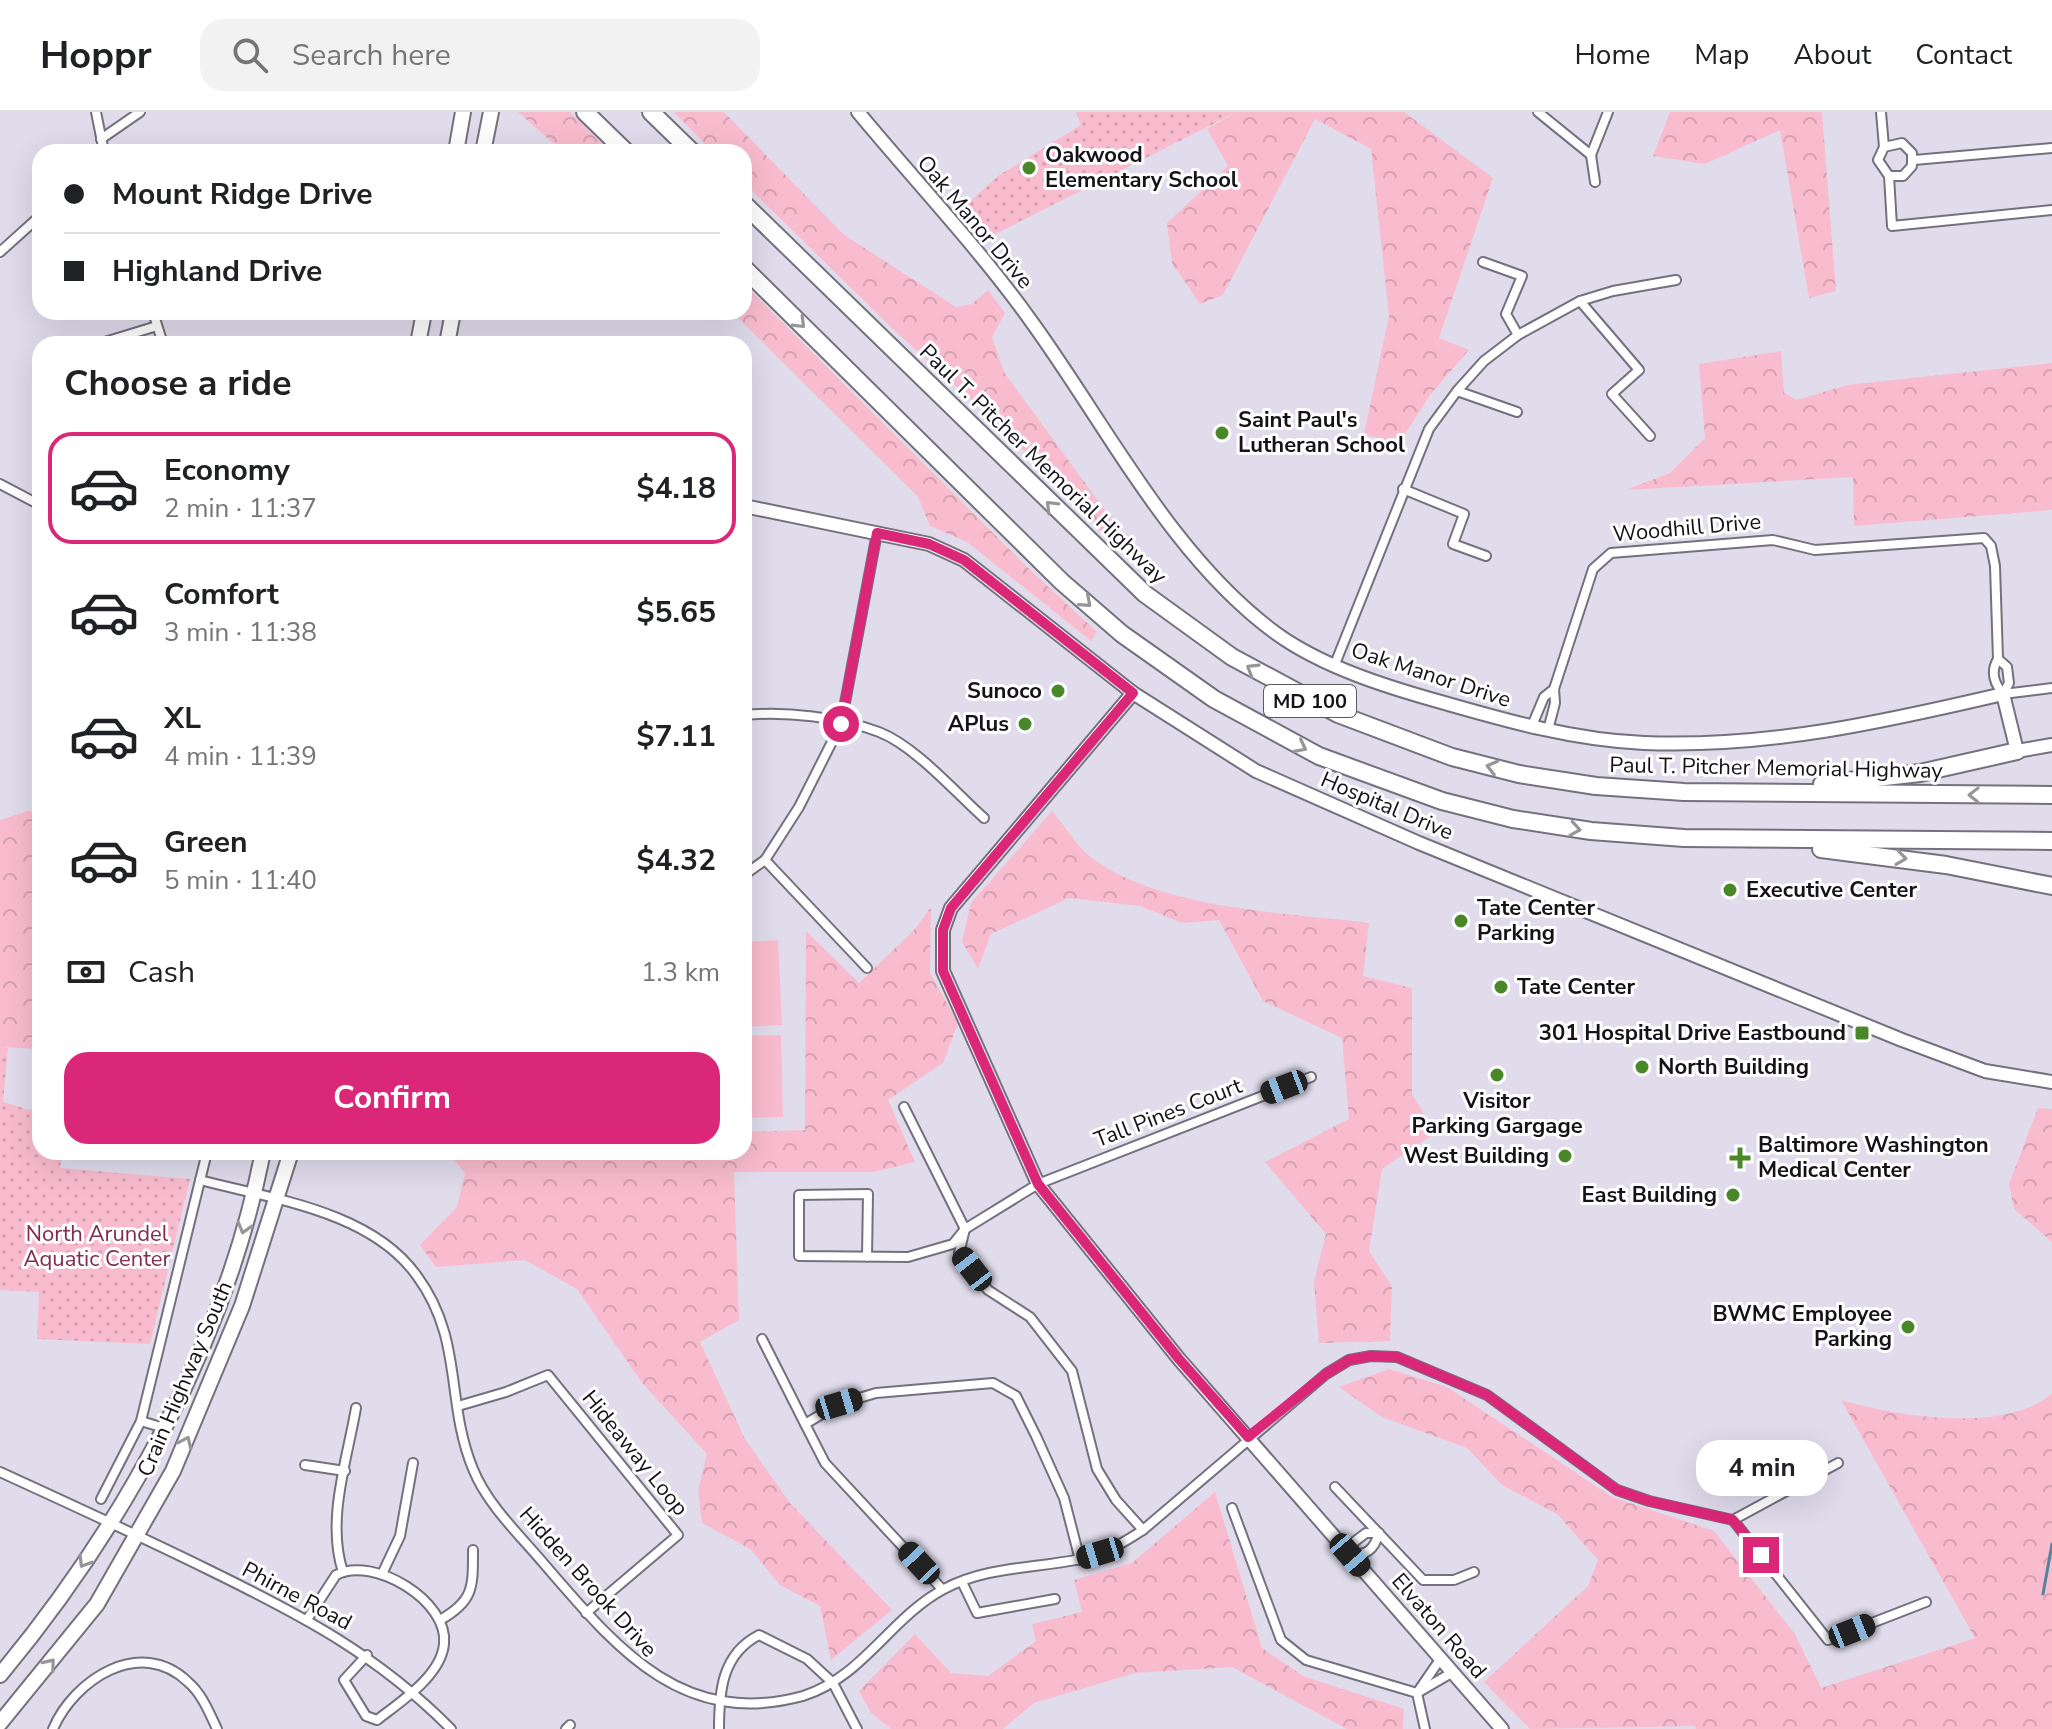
<!DOCTYPE html>
<meta charset="utf-8">
<style>
body{margin:0;font-family:"Nunito Sans",sans-serif;background:#f2f2f2;color:#202124;height:100vh;display:flex;flex-direction:column;font-size:30px;white-space:nowrap}
*{box-sizing:border-box;margin:0}
p{font-size:26px;color:#757577}
.icon{flex:none;width:44px;height:44px;fill:none;stroke:currentColor;stroke-width:2;stroke-linecap:round;stroke-linejoin:round}
.map{position:relative;flex:1;overflow:hidden}
.drawer{position:absolute;left:32px;top:224px;width:720px;height:824px;display:flex;flex-direction:column;background:#fff;border-radius:24px;box-shadow:0 8px 32px #0002}
.drawer>*{flex:none}
.guide{position:absolute;left:32px;top:32px;width:720px;height:176px;border-radius:24px;box-shadow:0 8px 32px #0002;display:grid;align-content:center;height:176px;padding:0 32px;background:#fff}
.end{position:absolute;width:36px;height:36px;margin:-18px;border:10px solid #db2777;background:#fff;box-shadow:0 0 0 4px #fff}
.from{border-radius:50%}
.bubble{position:absolute;height:56px;border-radius:24px;background:#fff;box-shadow:0 8px 32px #0002;font-size:26px;font-weight:700;line-height:56px;text-align:center}
.car{position:absolute;width:24px;height:48px;margin:-24px -12px;border-radius:10px;box-shadow:0 0 6px 2px #0007;background:linear-gradient(#222 24%,#8ab4d8 0 40%,#222 0 76%,#8ab4d8 0 86%,#222 0)}
.guide b{display:flex;align-items:center;gap:28px;height:76px;font-size:30px}
.guide b+b{border-top:2px solid #e0e0e0}
.guide i{width:20px;height:20px;background:#202124}
ul{padding:0;list-style:none}
li{display:flex;align-items:center;gap:24px;height:112px;margin:0 16px 12px;padding:0 16px;border:4px solid transparent;border-radius:24px}
li div{flex:1}
li b{display:block;font-size:30px}
li em{font-style:normal;font-weight:700}
li.selected{border-color:#db2777}
li>.icon{width:72px;height:72px;stroke-width:1.5}
h2{padding:0 32px;font-size:36px;line-height:96px}
.pay{display:flex;align-items:center;gap:20px;height:88px;padding:0 32px;font-size:30px}
.pay p{margin-inline-start:auto}
.button{display:flex;gap:16px;margin-top:auto;padding:16px 32px}
.button a{flex:1;height:92px;border-radius:24px;background:#db2777;color:#fff;font-size:32px;font-weight:700;line-height:92px;text-align:center}
header{display:flex;align-items:center;gap:48px;box-sizing:border-box;height:112px;padding:0 40px;background:#fff;border-bottom:2px solid #e0e0e0}
header strong{font-size:38px}
nav{display:flex;gap:44px;margin-inline-start:auto;font-size:28px}
.search{width:560px;height:72px;background:#f2f2f2;display:flex;align-items:center;gap:20px;box-sizing:border-box;padding:0 28px;border-radius:24px;color:#757577;font-size:30px}
.map>svg:first-child{display:block}
.grass{fill:url(#grass-dots)}
.forest{fill:url(#forest-crowns)}
.garden{fill:#f9bcce}
.lines{fill:none;stroke-linecap:round;stroke-linejoin:round}
.stream{stroke:#53849f;stroke-width:3}
.street-casing{stroke:#74717f;stroke-width:12}
.secondary-casing{stroke:#74717f;stroke-width:16}
.primary-casing{stroke:#74717f;stroke-width:18}
.highway-casing{stroke:#74717f;stroke-width:20}
.street{stroke:#fff;stroke-width:8}
.secondary{stroke:#fff;stroke-width:12}
.primary{stroke:#fff;stroke-width:14}
.highway{stroke:#fff;stroke-width:16}
.oneway{stroke:#969598}
.route{stroke:#db2777;stroke-width:10}
.poi-dot{fill:#498829;stroke:#fff;stroke-width:3}
.labels{text-anchor:middle;dominant-baseline:central;stroke-width:6;stroke-linejoin:round;paint-order:stroke}
.shield{fill:#fff;stroke:#5b5a5e;stroke-width:2}
.shield-label{font-size:20px;font-weight:bold;fill:#151319}
.poi-label{font-size:22px;font-weight:bold;fill:#151319;stroke:#fff;text-anchor:start}
.street-label{font-size:22px;fill:#151319;stroke:#fff}
.park-label{font-size:22px;fill:#802d4d;stroke:#fff}
</style>
<header>
<strong>Hoppr</strong>
<div class="search"><svg class="icon" aria-label="search" viewBox="0 0 24 24"><circle cx="10" cy="10" r="6"/><path d="M15 15l6 6"/></svg>Search here</div>
<nav><a>Home</a><a>Map</a><a>About</a><a>Contact</a></nav>
</header>
<div class="map">
<svg width="2052" height="1617" viewBox="0 0 2052 1617">
<defs>
<pattern id="grass-dots" width="8" height="8" patternUnits="userSpaceOnUse" patternTransform="scale(2)"><rect width="8" height="8" fill="#f9bcce"/><path d="M2 2h.1M6 6h.1" fill="none" stroke="#d5a1b0" stroke-width="1.8" stroke-linecap="round"/></pattern>
<pattern id="forest-crowns" width="20" height="18" patternUnits="userSpaceOnUse" patternTransform="scale(2)"><rect width="20" height="18" fill="#f9bcce"/><path d="M2 6a3 3 0 1 1 6 0M12 15a3 3 0 1 1 6 0" fill="none" stroke="#d5a1b0"/></pattern>
</defs>
<rect width="100%" height="100%" fill="#e0dcec"/>
<g class="grass">
<path d="M1076,0H1237L989,125L964,95L998,64L1081,13Z"/>
<path d="M0,934L8,936L3,990L40,1001V1040H63L60,1056L190,1067L150,1232L37,1227L39,1180L0,1178Z"/>
</g>
<g class="forest">
<path d="M518,0H570L610,40H563Z"/>
<path d="M674,0H724L843,122L956,195L972,192L988,178L1005,201L992,225L1004,260L1115,412L1105,423L999,313L894,218L744,71V40H713Z"/>
<path d="M1237,0H1404L1493,66L1439,226L1469,238L1430,283L1398,333L1364,322L1389,204L1371,37L1315,7L1223,183L1200,192L1172,151L1167,111L1228,54L1207,17Z"/>
<path d="M1670,0H1822L1836,179L1809,186L1780,18L1705,52L1653,44Z"/>
<path d="M744,172L1024,452L1097,520L1091,529L967,430L930,414L918,385L732,200H744Z"/>
<path d="M1781,239L1784,281L1797,288L1847,273L2052,251V398L1854,414L1853,365L1626,378L1670,361L1705,326L1699,252Z"/>
<path d="M31,698L40,736V937L0,935V708Z"/>
<path d="M1052,699C1065,714 1077,735 1092,746C1159,797 1287,801 1369,811L1363,864L1412,876V982L1435,1021L1382,1057L1369,1139L1392,1174L1390,1229L1319,1231L1314,1169L1326,1122L1265,1050L1349,1007L1342,926L1263,889L1219,808L1182,811L1140,794L1069,786L991,822L978,857L962,830L971,791Z"/>
<path d="M931,795L930,861L958,911L943,951L888,988L915,1050L873,1060H734L739,1208L700,1230L745,1327L790,1391L892,1498L831,1548L820,1494L780,1473L750,1437L702,1411L698,1378L707,1342L643,1272L577,1177L525,1148L436,1155L420,1133L457,1095L465,1061L448,1040H744V1020L805,1018L806,819L859,871L915,817Z"/>
<path d="M2038,996L2052,997V1130L2014,1097L2009,1072Z"/>
<path d="M1389,1257L1447,1275L1612,1385L1714,1419L1795,1522L1821,1576L1975,1526L1841,1288C1896,1304 2006,1323 2052,1281V1617H1696L1695,1614L1530,1617L1484,1570L1588,1474L1598,1448L1557,1402L1502,1373L1467,1336L1382,1305L1339,1275Z"/>
<path d="M1215,1380L1262,1536L1303,1564L1404,1597L1403,1617H1347L1232,1555L1135,1561L1034,1591L1003,1617H891L871,1601L859,1579L915,1522L951,1561L988,1564L1036,1529L1032,1512L1082,1500L1074,1468L1132,1451Z"/>
</g>
<g class="garden">
<path d="M778,828L782,913L744,915V830Z"/>
<path d="M781,923L783,1005L744,1006V924Z"/>
</g>
<g class="lines">
<path class="stream" d="M2043,1482L2052,1432"/>
<g class="street-casing">
<g id="street">
<path d="M96,0L104,40"/>
<path d="M1538,0L1591,43L1595,70"/>
<path d="M1881,0L1884,35"/>
<path d="M101,27L140,0"/>
<path d="M1591,43L1608,0"/>
<path d="M1914,48L2052,36"/>
<path d="M1889,64H1903L1912,54V41L1902,31L1884,35L1878,48L1889,64L1892,114L2052,98"/>
<path d="M0,140L40,104"/>
<path d="M1483,150L1522,164L1506,202L1518,223"/>
<path d="M1580,189L1639,258L1612,282L1650,324"/>
<path d="M153,200L163,232"/>
<path d="M98,232L157,214"/>
<path d="M1457,279L1517,300"/>
<path d="M0,372L40,393"/>
<path d="M1403,377L1464,402L1453,432L1486,444"/>
<path d="M1998,547L2007,555L2009,571L2003,582"/>
<path d="M1335,552L1429,317L1457,279L1484,249L1518,223L1580,189L1613,179L1676,168"/>
<path d="M2003,582L2052,576"/>
<path d="M744,603C786,599 839,605 879,620C915,634 955,680 984,706"/>
<path d="M1531,616L1544,585L1554,577"/>
<path d="M1548,618L1555,591L1554,577L1593,457L1611,441L1773,428L1815,438L1984,426L1991,434L1995,454L1998,547C1990,560 1994,571 2003,582"/>
<path d="M765,748L799,695L841,612L877,421"/>
<path d="M744,763L765,748L867,856"/>
<path d="M904,995L965,1117L959,1141L988,1178L1030,1205L1072,1259L1097,1357L1116,1388L1143,1418"/>
<path d="M200,1068C272,1087 371,1099 417,1164C464,1228 445,1289 473,1357C488,1394 520,1423 545,1453C615,1534 681,1617 803,1584C863,1565 891,1505 944,1477C987,1454 1033,1457 1080,1447C1103,1443 1123,1431 1143,1418L1326,1262L1349,1248L1371,1244L1397,1245L1487,1283L1617,1378L1649,1389L1733,1408L1828,1528L1926,1490"/>
<path d="M867,1145L868,1082L799,1083V1144L908,1145L953,1132L965,1117L1038,1072L1311,965"/>
<path d="M762,1227L805,1312L839,1292L876,1281L993,1271L1016,1284L1036,1324L1064,1386L1080,1448"/>
<path d="M458,1294L506,1280L548,1263L678,1423L586,1501"/>
<path d="M141,1309L164,1316"/>
<path d="M805,1312L825,1351L942,1477"/>
<path d="M305,1353L345,1359"/>
<path d="M0,1360C70,1392 140,1424 209,1458C301,1503 378,1543 451,1617"/>
<path d="M1335,1375L1423,1468H1454L1474,1460"/>
<path d="M101,1387L141,1309L207,1040"/>
<path d="M1232,1396L1281,1528L1306,1548L1417,1581L1453,1560"/>
<path d="M1733,1408L1838,1351"/>
<path d="M1366,1421H1379C1374,1438 1367,1443 1350,1443L1354,1430Z"/>
<path d="M343,1460C326,1409 347,1348 356,1296"/>
<path d="M383,1460L400,1424L413,1351"/>
<path d="M962,1470L977,1501L1055,1487"/>
<path d="M308,1506L336,1463C373,1443 449,1489 444,1532C441,1564 400,1590 377,1608L366,1604L344,1568L367,1543"/>
<path d="M440,1508C474,1489 473,1475 473,1438"/>
<path d="M1417,1581L1441,1546"/>
<path d="M1417,1581L1425,1617"/>
<path d="M53,1617C74,1568 140,1524 188,1570C202,1582 209,1600 217,1617"/>
<path d="M566,1617L570,1613"/>
<path d="M719,1617C719,1579 722,1542 759,1523L807,1547L833,1571L857,1617"/>
</g>
</g>
<g class="secondary-casing">
<g id="secondary">
<path d="M858,0C915,69 979,136 1031,209C1106,312 1172,446 1277,522C1323,555 1387,575 1441,590C1507,609 1574,628 1644,631C1767,636 1883,610 2003,582L2017,639L2052,633"/>
<path d="M744,394L929,432L964,448L1133,581L1256,659L1419,731L1902,928L1985,959L2052,970"/>
<path d="M1133,581L951,796L943,818V859L1038,1072L1179,1247L1502,1617"/>
</g>
</g>
<g class="primary-casing">
<g id="primary">
<path d="M456,40L463,0"/>
<path d="M483,40L491,0"/>
<path d="M418,232L424,200"/>
<path d="M447,232L453,200"/>
<path d="M0,1563C124,1414 225,1231 263,1040"/>
<path d="M0,1611L97,1492L173,1359L242,1194L291,1040"/>
</g>
</g>
<g class="highway-casing">
<g id="highway">
<path d="M585,0L626,40"/>
<path d="M651,0L692,40"/>
<path d="M744,92L1145,482L1232,545L1338,602L1452,645L1519,662L1596,674L1684,680L2052,683"/>
<path d="M744,156L1062,470L1122,522L1214,587L1319,644L1442,689L1513,707L1591,719L1684,726L2052,729"/>
<path d="M1822,672L1920,661L2017,639"/>
<path d="M1821,737L1946,753L2052,774"/>
</g>
</g>
<use href="#street" class="street"/>
<use href="#secondary" class="secondary"/>
<use href="#primary" class="primary"/>
<use href="#highway" class="highway"/>
</g>
<defs><path id="oneway-chevron" d="M-2-3.5L2.5 0L-2 3.5" fill="none" stroke-width="1.6" stroke-linecap="round" stroke-linejoin="round" transform="scale(2)"/></defs>
<g class="oneway">
<use href="#oneway-chevron" transform="translate(800 211) rotate(45)"/>
<use href="#oneway-chevron" transform="translate(1051 394) rotate(-135)"/>
<use href="#oneway-chevron" transform="translate(1086 490) rotate(41)"/>
<use href="#oneway-chevron" transform="translate(1252 557) rotate(-149)"/>
<use href="#oneway-chevron" transform="translate(1301 635) rotate(27)"/>
<use href="#oneway-chevron" transform="translate(1492 655) rotate(-166)"/>
<use href="#oneway-chevron" transform="translate(1974 683) rotate(-179)"/>
<use href="#oneway-chevron" transform="translate(1575 717) rotate(9)"/>
<use href="#oneway-chevron" transform="translate(1901 746) rotate(8)"/>
<use href="#oneway-chevron" transform="translate(244 1116) rotate(106)"/>
<use href="#oneway-chevron" transform="translate(186 1330) rotate(-66)"/>
<use href="#oneway-chevron" transform="translate(84 1450) rotate(121)"/>
<use href="#oneway-chevron" transform="translate(50 1552) rotate(-50)"/>
</g>
<g class="lines">
<path class="route" d="M841,612L877,421L929,432L964,448L1133,581L951,796L943,818V859L1038,1072L1179,1247L1248,1325L1326,1262L1349,1248L1371,1244L1397,1245L1487,1283L1617,1378L1649,1389L1733,1408L1761,1443"/>
</g>
<g class="poi-dot">
<circle cx="1029" cy="56" r="8"/>
<circle cx="1222" cy="321" r="8"/>
<circle cx="1058" cy="579" r="8"/>
<circle cx="1025" cy="612" r="8"/>
<circle cx="1730" cy="778" r="8"/>
<circle cx="1461" cy="809" r="8"/>
<circle cx="1501" cy="875" r="8"/>
<rect x="1854" y="913" width="16" height="16" rx="4"/>
<circle cx="1642" cy="955" r="8"/>
<circle cx="1497" cy="963" r="8"/>
<circle cx="1565" cy="1044" r="8"/>
<path d="M1736 1034h8v8h8v8h-8v8h-8v-8h-8v-8h8z"/>
<circle cx="1733" cy="1083" r="8"/>
<circle cx="1908" cy="1215" r="8"/>
</g>
<g class="labels">
<rect class="shield" x="1264" y="573" width="92" height="32" rx="6"/>
<g class="shield-label">
<text x="1310" y="589">MD 100</text>
</g>
<g class="poi-label">
<text x="1045" y="43">Oakwood<tspan x="1045" dy="25">Elementary School</tspan></text>
<text x="1238" y="308">Saint Paul's<tspan x="1238" dy="25">Lutheran School</tspan></text>
<text x="1042" y="579" text-anchor="end">Sunoco</text>
<text x="1009" y="612" text-anchor="end">APlus</text>
<text x="1746" y="778">Executive Center</text>
<text x="1477" y="796">Tate Center<tspan x="1477" dy="25">Parking</tspan></text>
<text x="1517" y="875">Tate Center</text>
<text x="1846" y="921" text-anchor="end">301 Hospital Drive Eastbound</text>
<text x="1658" y="955">North Building</text>
<text x="1497" y="989" text-anchor="middle">Visitor<tspan x="1497" dy="25">Parking Gargage</tspan></text>
<text x="1758" y="1033">Baltimore Washington<tspan x="1758" dy="25">Medical Center</tspan></text>
<text x="1549" y="1044" text-anchor="end">West Building</text>
<text x="1717" y="1083" text-anchor="end">East Building</text>
<text x="1892" y="1202" text-anchor="end">BWMC Employee<tspan x="1892" dy="25">Parking</tspan></text>
</g>
<g class="street-label">
<text transform="translate(975 110) rotate(50)">Oak Manor Drive</text>
<text transform="translate(1043 352) rotate(44)">Paul T. Pitcher Memorial Highway</text>
<text transform="translate(1687 416) rotate(-5)">Woodhill Drive</text>
<text transform="translate(1431 563) rotate(18)">Oak Manor Drive</text>
<text transform="translate(1776 656) rotate(1)">Paul T. Pitcher Memorial Highway</text>
<text transform="translate(1387 694) rotate(23)">Hospital Drive</text>
<text transform="translate(1168 1001) rotate(-21)">Tall Pines Court</text>
<text transform="translate(185 1267) rotate(-67)">Crain Highway South</text>
<text transform="translate(635 1341) rotate(51)">Hideaway Loop</text>
<text transform="translate(588 1470) rotate(48)">Hidden Brook Drive</text>
<text transform="translate(297 1484) rotate(28)">Phirne Road</text>
<text transform="translate(1439 1514) rotate(49)">Elvaton Road</text>
</g>
<g class="park-label">
<text x="97" y="1122">North Arundel<tspan x="97" dy="25">Aquatic Center</tspan></text>
</g>
</g>
</svg>
<i class="end from" style="left:841px;top:612px"></i>
<i class="end" style="left:1761px;top:1443px"></i>
<div class="bubble" style="left:1696px;top:1328px;width:132px">4 min</div>
<i class="car" style="left:1284px;top:975px;rotate:249deg"></i>
<i class="car" style="left:972px;top:1157px;rotate:322deg"></i>
<i class="car" style="left:839px;top:1292px;rotate:73deg"></i>
<i class="car" style="left:1100px;top:1441px;rotate:253deg"></i>
<i class="car" style="left:1350px;top:1443px;rotate:139deg"></i>
<i class="car" style="left:919px;top:1451px;rotate:317deg"></i>
<i class="car" style="left:1852px;top:1519px;rotate:68deg"></i>
<div class="guide">
<b><i class="from"></i>Mount Ridge Drive</b>
<b><i></i>Highland Drive</b>
</div>
<section class="drawer">
<h2>Choose a ride</h2>
<ul>
<li class="selected"><svg class="icon" aria-label="car" viewBox="0 0 24 24"><path d="M5 17H2v-5l4-1 3-4h7l3 4 3 1v5h-3M9 17h6M6 11h13"/><circle cx="7" cy="17" r="2"/><circle cx="17" cy="17" r="2"/></svg><div><b>Economy</b><p>2 min · 11:37</p></div><em>$4.18</em></li>
<li><svg class="icon" aria-label="car" viewBox="0 0 24 24"><path d="M5 17H2v-5l4-1 3-4h7l3 4 3 1v5h-3M9 17h6M6 11h13"/><circle cx="7" cy="17" r="2"/><circle cx="17" cy="17" r="2"/></svg><div><b>Comfort</b><p>3 min · 11:38</p></div><em>$5.65</em></li>
<li><svg class="icon" aria-label="car" viewBox="0 0 24 24"><path d="M5 17H2v-5l4-1 3-4h7l3 4 3 1v5h-3M9 17h6M6 11h13"/><circle cx="7" cy="17" r="2"/><circle cx="17" cy="17" r="2"/></svg><div><b>XL</b><p>4 min · 11:39</p></div><em>$7.11</em></li>
<li><svg class="icon" aria-label="car" viewBox="0 0 24 24"><path d="M5 17H2v-5l4-1 3-4h7l3 4 3 1v5h-3M9 17h6M6 11h13"/><circle cx="7" cy="17" r="2"/><circle cx="17" cy="17" r="2"/></svg><div><b>Green</b><p>5 min · 11:40</p></div><em>$4.32</em></li>
</ul>
<div class="pay"><svg class="icon" aria-label="cash" viewBox="0 0 24 24"><path d="M3 7h18v10H3z"/><circle cx="12" cy="12" r="2"/></svg>Cash<p>1.3 km</p></div>
<div class="button"><a>Confirm</a></div>
</section>
</div>
